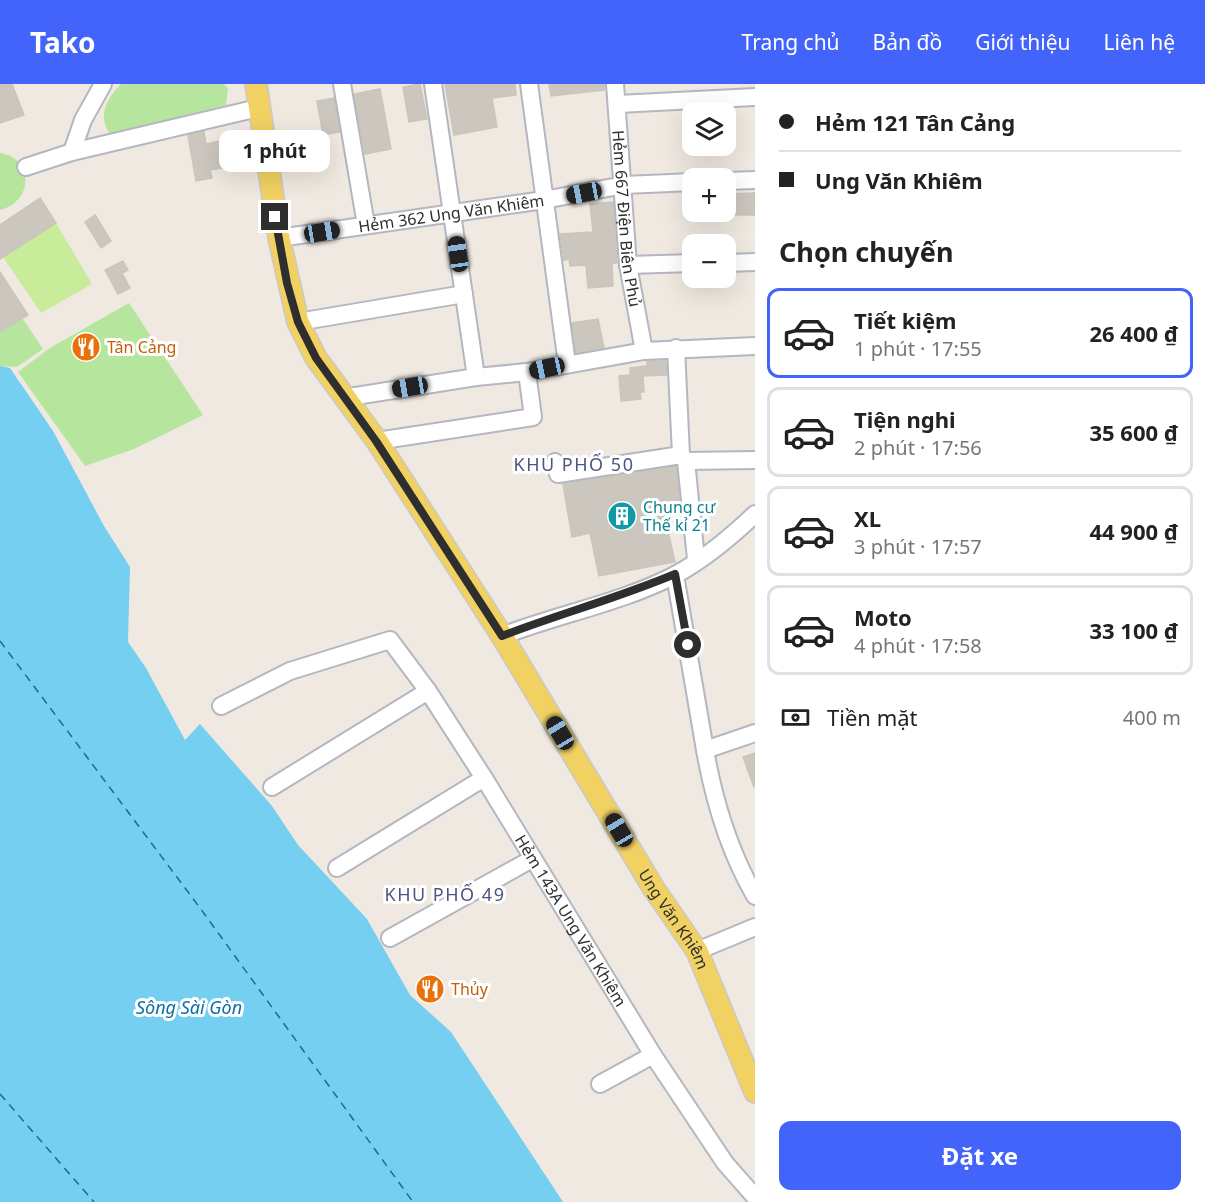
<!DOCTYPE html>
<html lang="vi">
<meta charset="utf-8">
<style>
body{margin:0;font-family:"Noto Sans",sans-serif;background:#f6f6f6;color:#222;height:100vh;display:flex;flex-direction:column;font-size:22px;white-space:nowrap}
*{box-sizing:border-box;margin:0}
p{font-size:20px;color:#767676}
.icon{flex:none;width:33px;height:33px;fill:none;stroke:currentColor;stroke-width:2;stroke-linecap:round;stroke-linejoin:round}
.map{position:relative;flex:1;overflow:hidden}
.side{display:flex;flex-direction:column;background:#fff;width:450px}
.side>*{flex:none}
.banner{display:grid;align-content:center;height:132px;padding:0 24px;background:#fff}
.tools{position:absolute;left:682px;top:18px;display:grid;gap:12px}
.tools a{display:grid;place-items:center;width:54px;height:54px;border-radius:12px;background:#fff;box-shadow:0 6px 24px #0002;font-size:30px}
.end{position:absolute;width:27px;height:27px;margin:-14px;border:8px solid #2e2e2e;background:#fff;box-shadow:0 0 0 3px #fff}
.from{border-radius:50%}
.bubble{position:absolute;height:42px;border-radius:12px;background:#fff;box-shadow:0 6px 24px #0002;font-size:20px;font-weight:700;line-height:42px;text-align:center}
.car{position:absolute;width:18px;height:36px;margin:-18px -9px;border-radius:8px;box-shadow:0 0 4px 2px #0007;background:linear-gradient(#222 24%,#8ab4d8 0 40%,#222 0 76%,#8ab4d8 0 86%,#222 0)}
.banner b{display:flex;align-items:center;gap:21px;height:57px;font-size:22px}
.banner b+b{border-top:2px solid #e0e0e0}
.banner i{width:15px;height:15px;background:#222}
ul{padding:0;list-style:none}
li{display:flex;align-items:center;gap:18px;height:90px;margin:0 12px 9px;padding:0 12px;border:3px solid #e0e0e0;border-radius:12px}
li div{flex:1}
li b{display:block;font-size:22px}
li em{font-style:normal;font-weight:700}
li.active{border-color:#4264fb}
li>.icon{width:54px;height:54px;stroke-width:1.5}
h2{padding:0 24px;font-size:27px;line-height:72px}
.pay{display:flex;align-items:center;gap:15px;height:66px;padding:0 24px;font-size:22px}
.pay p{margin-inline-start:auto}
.primary-button{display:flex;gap:12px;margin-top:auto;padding:12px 24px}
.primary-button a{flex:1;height:69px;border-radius:12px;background:#4264fb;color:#fff;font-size:24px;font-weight:700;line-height:69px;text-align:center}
header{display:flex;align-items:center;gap:36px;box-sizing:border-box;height:84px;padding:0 30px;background:#4264fb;color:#fff}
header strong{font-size:28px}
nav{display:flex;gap:33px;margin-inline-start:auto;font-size:21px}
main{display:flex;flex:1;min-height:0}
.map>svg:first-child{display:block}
.green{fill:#b6e59e}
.pitch{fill:#c9ec9a}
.water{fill:#75cff0}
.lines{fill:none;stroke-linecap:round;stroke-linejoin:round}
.ferry{stroke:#0d6fa3;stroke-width:1.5;stroke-dasharray:8 6;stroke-linecap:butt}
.building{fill:#cbc7bf;stroke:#cbc5ba;stroke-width:1.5}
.minor-casing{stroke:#b4b7c1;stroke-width:20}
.major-casing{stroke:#c9c9c9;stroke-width:24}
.minor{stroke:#fff;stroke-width:16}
.major{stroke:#f2d163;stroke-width:21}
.route{stroke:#2e2e2e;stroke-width:8}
.labels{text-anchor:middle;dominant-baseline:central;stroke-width:6;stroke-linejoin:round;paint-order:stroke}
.street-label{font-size:16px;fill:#2e2e2e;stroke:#fff}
.food-label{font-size:16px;fill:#c56008;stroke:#fff;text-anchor:start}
.culture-label{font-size:16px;fill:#0d838f;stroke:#fff;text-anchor:start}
.neighbourhood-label{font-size:18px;letter-spacing:1.5px;fill:#4d5680;stroke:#fff}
.water-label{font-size:18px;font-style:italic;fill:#0d6fa3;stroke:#fff}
</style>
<header>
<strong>Tako</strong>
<nav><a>Trang chủ</a><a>Bản đồ</a><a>Giới thiệu</a><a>Liên hệ</a></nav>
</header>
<main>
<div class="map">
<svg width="755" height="1118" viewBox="0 0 755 1118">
<rect width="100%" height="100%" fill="#efe9e1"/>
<g class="green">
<path d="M121,0H224L228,5L226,21L110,50C97,32 107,14 121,0Z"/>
<path d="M0,69C35,74 33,118 0,126Z"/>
<path d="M129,219L203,331L134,365L85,382L18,288L50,264Z"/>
<path d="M23,235L43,265L17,283L0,282V248Z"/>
</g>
<path class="pitch" d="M56,139L92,200L41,229L3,173Z"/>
<path class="water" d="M0,282L10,284L53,347L104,442L130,483L128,558L146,584L185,656L200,640L272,722L298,761L367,835L410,911L451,948L563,1118H0Z"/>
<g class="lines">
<g class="ferry">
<path d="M0,557L203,828L413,1118"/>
<path d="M0,1010L94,1118"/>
</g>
</g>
<g class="building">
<path d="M0,0H12L24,31L0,39Z"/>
<path d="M420,0L427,35L409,38L403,3Z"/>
<path d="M445,0H515L516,11L492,14L497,43L454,51Z"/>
<path d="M549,0H604V6L551,12Z"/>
<path d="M380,5L391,65L365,70L354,10Z"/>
<path d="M334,14L340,48L323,51L317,17Z"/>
<path d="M204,48L206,60L230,55L234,82L210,86L212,94L196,97L188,51Z"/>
<path d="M755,109V131H726V110Z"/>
<path d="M40,114L56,139L0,175V141Z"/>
<path d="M613,118L617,179H612L613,202L588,204L586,181L570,182L569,175L564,176L560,150L593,148L590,120Z"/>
<path d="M95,131L111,157L101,164L85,138Z"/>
<path d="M123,177L128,186L122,189L130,204L118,210L105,186Z"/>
<path d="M0,188L28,231L0,248Z"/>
<path d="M598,235L604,264L576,269L572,239Z"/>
<path d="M647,277H666L667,291L643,292L644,308H640L641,315L621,317L619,292L630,291V284L647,282Z"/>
<path d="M676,382L681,431L665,434L675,478L599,492L590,449L572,453L563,400Z"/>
<path d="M755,669V703H754L743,673Z"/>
</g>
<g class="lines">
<g class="minor-casing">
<g id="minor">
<path d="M342,0L366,141"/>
<path d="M433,0L476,293"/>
<path d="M529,0L567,280"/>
<path id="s1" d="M615,0L628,181L644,267"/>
<path d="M618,20L755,13"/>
<path d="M72,68L83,36L103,0"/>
<path d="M26,83L72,68L258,24"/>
<path d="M726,97L755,96"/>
<path id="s2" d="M279,154L544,116L624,101L693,98"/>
<path d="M726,179L755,178"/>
<path d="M628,181L693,179"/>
<path d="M298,238L464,210"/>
<path d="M676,264L681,371"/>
<path d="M343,314L476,293L527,288L644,267L755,262"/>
<path d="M377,357L533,333L527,288"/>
<path d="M686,377L696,475"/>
<path d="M555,378L558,390L681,371L686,377L755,376"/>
<path d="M675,491L705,666"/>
<path d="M502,552C558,530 621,519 675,491C703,476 732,452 755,430"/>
<path id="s3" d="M221,622L290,587L390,556L428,607L484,694L653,971L725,1079L755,1113"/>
<path d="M755,649L705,666C714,717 729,767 755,812"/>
<path d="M272,703L428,607"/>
<path d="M337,784L484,694"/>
<path d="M390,854L532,775"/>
<path d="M697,867L755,843"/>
<path d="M600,1000L653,971"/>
</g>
</g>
<g class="major-casing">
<g id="major">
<path id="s4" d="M256,0L279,154L298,238L316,274L377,357L502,552L654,805L697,867L755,1008"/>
</g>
</g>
<use href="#minor" class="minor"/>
<use href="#major" class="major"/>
</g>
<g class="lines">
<path class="route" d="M275,133L287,199L298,238L316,274L376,357L502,552C559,530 618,514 675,490L688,561"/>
</g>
<defs>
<g id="restaurant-disc" transform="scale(1.5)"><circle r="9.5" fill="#e8710a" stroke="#fff"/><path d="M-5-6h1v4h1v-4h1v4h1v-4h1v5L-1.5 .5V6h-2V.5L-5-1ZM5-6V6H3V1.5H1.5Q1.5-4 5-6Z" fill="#fff"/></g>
<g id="building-disc" transform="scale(1.5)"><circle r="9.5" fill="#0f9aa8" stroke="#fff"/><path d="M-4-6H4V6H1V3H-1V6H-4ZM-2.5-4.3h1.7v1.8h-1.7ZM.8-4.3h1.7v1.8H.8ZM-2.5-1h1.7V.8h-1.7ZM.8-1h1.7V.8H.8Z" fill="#fff"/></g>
</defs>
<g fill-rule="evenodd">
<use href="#restaurant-disc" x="86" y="263"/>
<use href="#building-disc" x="622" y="432"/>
<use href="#restaurant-disc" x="430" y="905"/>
</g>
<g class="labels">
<g class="street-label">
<text stroke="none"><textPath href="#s2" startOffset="174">Hẻm 362 Ung Văn Khiêm</textPath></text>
<text stroke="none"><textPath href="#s1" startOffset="135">Hẻm 667 Điện Biên Phủ</textPath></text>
<text stroke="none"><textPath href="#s3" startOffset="516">Hẻm 143A Ung Văn Khiêm</textPath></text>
<text stroke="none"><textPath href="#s4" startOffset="948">Ung Văn Khiêm</textPath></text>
</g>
<g class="food-label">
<text x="107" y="263">Tân Cảng</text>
<text x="451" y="905">Thủy</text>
</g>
<g class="culture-label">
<text x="643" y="423">Chung cư<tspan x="643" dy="18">Thế kỉ 21</tspan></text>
</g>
<g class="neighbourhood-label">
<text x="574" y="380">KHU PHỐ 50</text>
<text x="445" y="810">KHU PHỐ 49</text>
</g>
<g class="water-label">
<text x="189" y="923">Sông Sài Gòn</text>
</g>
</g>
</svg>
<div class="tools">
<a><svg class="icon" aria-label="layers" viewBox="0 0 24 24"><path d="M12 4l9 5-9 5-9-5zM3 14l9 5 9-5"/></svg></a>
<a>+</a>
<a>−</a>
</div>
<i class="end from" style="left:688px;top:561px"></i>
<i class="end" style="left:275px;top:133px"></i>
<div class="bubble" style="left:219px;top:46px;width:111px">1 phút</div>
<i class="car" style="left:584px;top:109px;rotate:259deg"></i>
<i class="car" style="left:322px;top:148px;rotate:81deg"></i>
<i class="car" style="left:458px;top:170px;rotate:352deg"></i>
<i class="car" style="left:547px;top:284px;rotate:258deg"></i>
<i class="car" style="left:410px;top:303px;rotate:261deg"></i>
<i class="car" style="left:560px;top:649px;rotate:329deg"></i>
<i class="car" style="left:619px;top:746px;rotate:329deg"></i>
</div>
<section class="side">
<div class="banner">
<b><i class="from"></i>Hẻm 121 Tân Cảng</b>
<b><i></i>Ung Văn Khiêm</b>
</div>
<h2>Chọn chuyến</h2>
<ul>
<li class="active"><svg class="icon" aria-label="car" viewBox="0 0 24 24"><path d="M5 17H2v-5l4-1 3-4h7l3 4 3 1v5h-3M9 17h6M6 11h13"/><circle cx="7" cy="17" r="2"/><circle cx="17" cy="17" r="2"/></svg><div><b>Tiết kiệm</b><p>1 phút · 17:55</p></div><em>26 400 ₫</em></li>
<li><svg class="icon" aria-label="car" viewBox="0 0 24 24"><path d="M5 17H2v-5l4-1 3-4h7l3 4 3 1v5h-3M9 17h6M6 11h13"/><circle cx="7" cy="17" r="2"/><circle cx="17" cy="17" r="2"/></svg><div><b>Tiện nghi</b><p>2 phút · 17:56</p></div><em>35 600 ₫</em></li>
<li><svg class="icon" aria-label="car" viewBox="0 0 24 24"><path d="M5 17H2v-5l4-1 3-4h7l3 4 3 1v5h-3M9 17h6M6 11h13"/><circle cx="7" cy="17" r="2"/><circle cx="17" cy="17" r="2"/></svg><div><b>XL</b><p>3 phút · 17:57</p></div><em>44 900 ₫</em></li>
<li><svg class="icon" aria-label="car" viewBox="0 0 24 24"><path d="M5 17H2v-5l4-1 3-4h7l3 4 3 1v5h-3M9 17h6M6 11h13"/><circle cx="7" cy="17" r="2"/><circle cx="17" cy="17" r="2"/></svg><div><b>Moto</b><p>4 phút · 17:58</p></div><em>33 100 ₫</em></li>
</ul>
<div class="pay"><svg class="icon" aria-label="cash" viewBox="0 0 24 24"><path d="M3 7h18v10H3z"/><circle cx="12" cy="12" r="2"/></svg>Tiền mặt<p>400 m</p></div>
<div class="primary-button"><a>Đặt xe</a></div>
</section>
</main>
